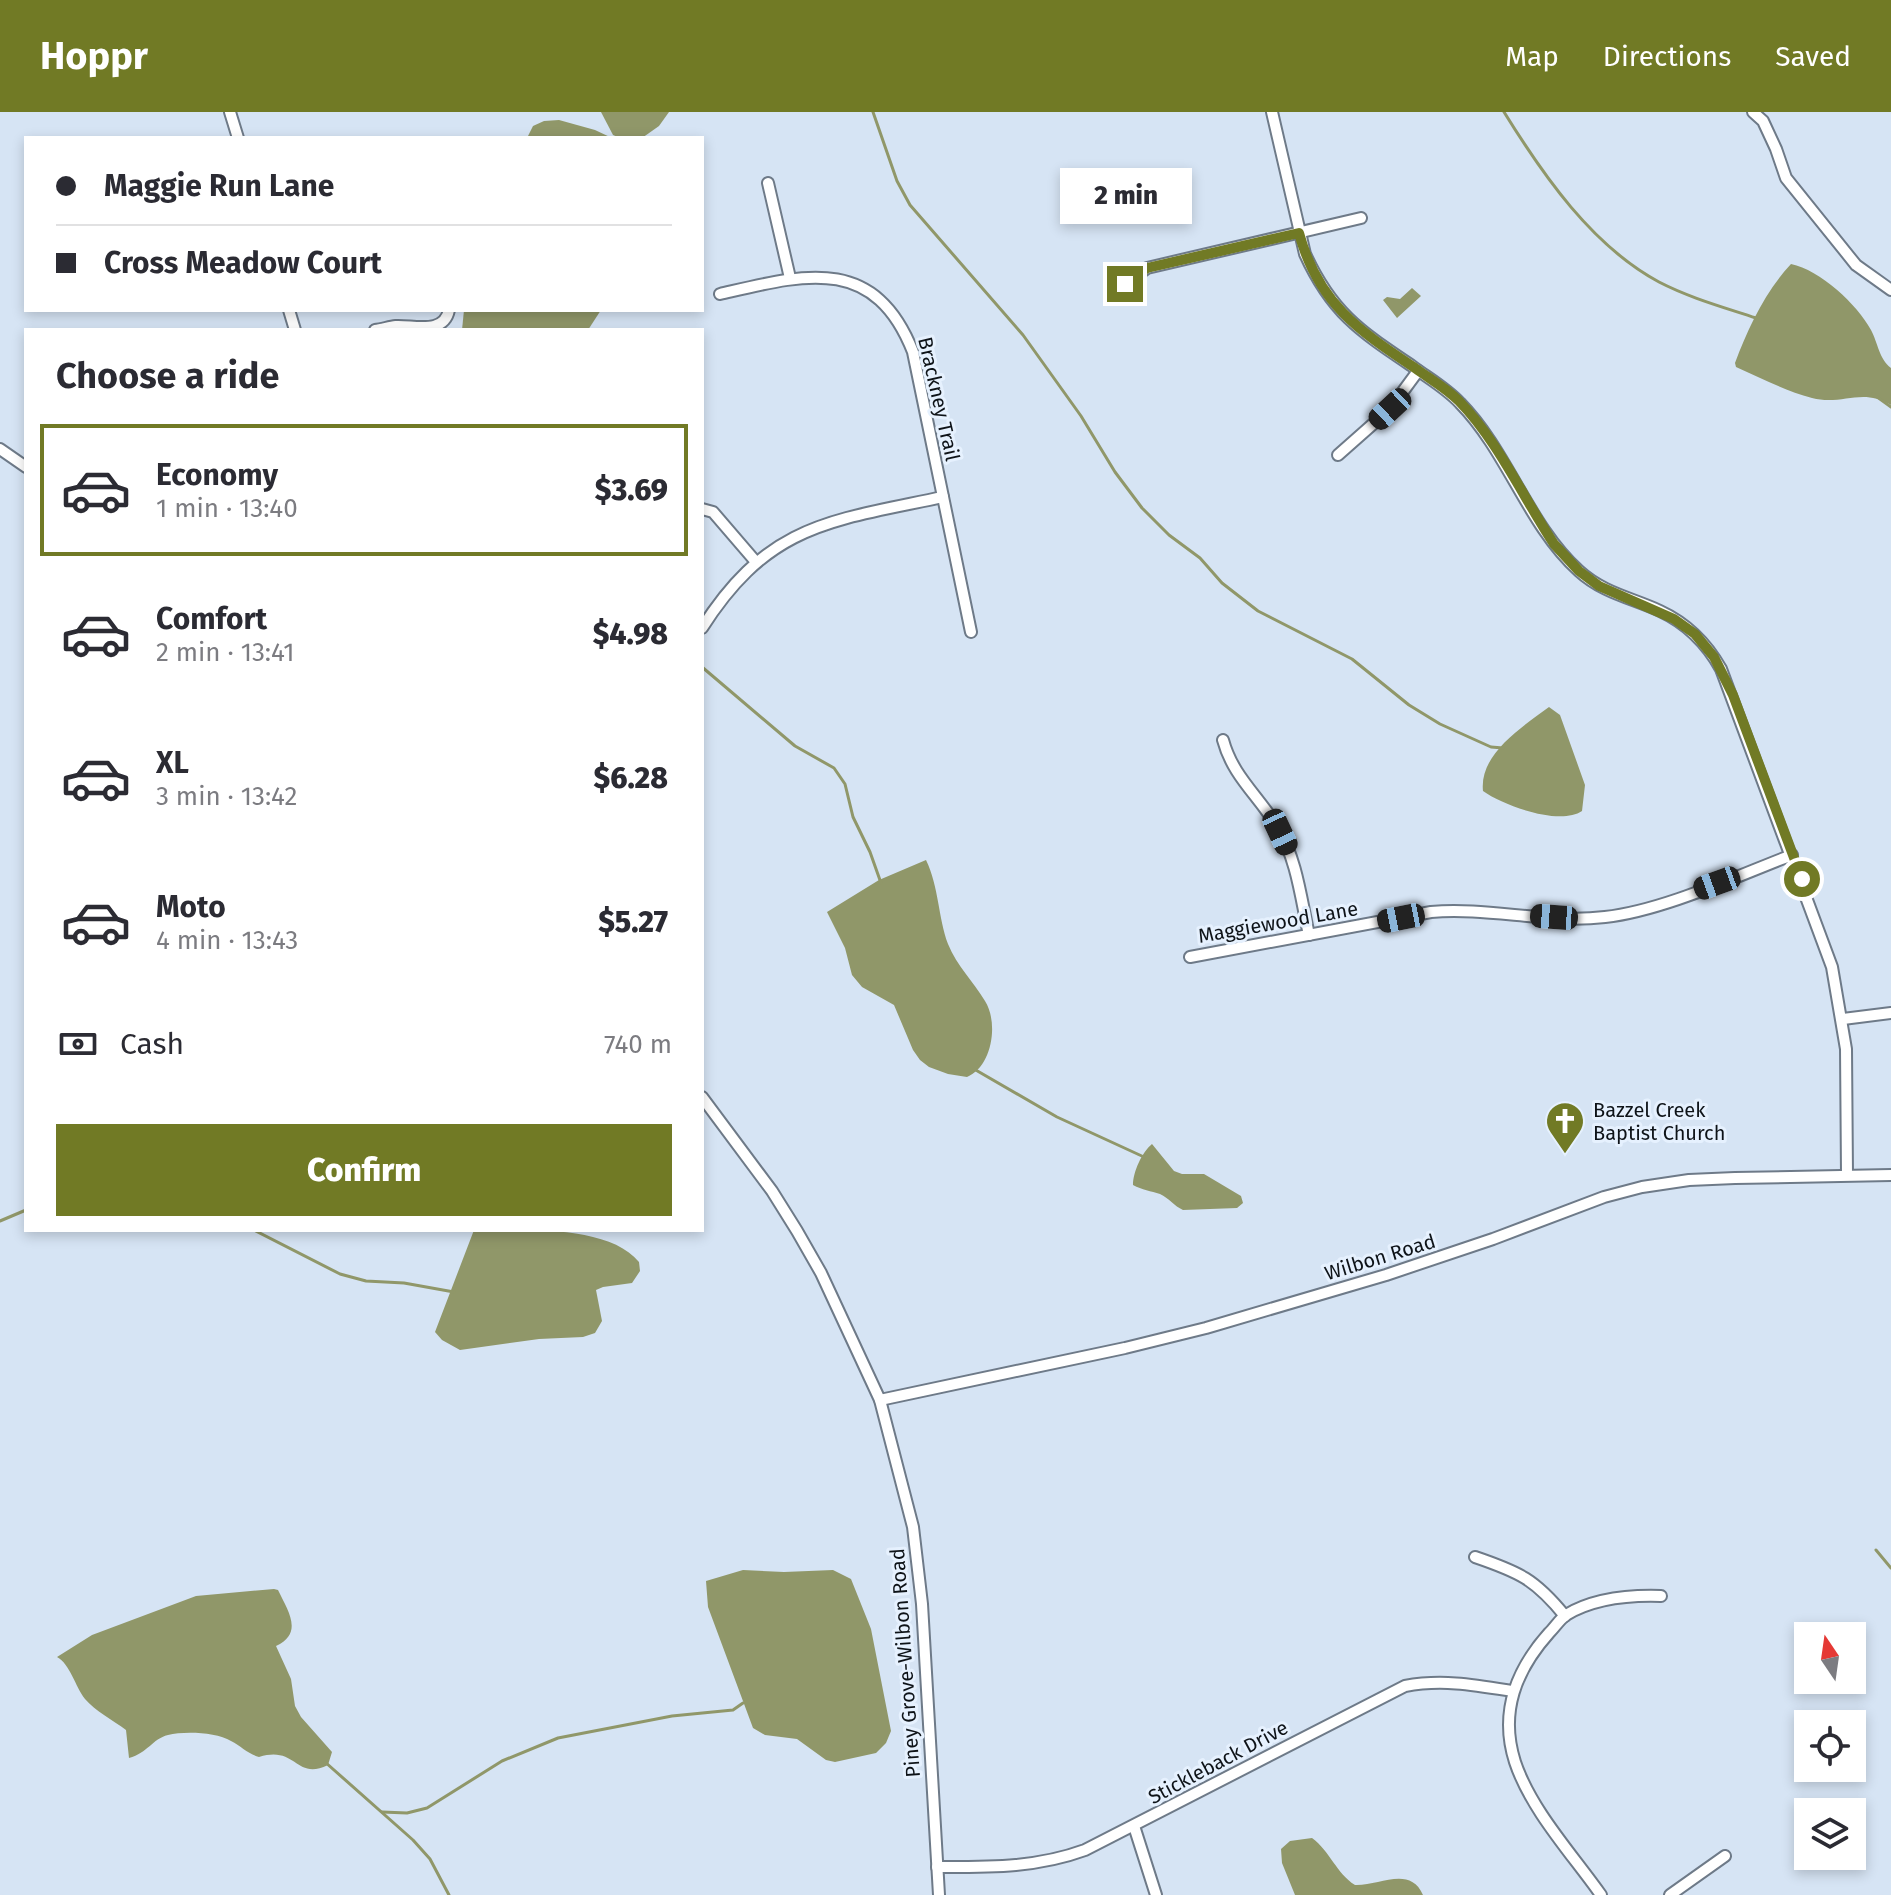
<!DOCTYPE html>
<meta charset="utf-8">
<style>
body{margin:0;font-family:"Fira Sans",sans-serif;background:#f2f2f3;color:#2b2b33;height:100vh;display:flex;flex-direction:column;font-size:30px;white-space:nowrap}
*{box-sizing:border-box;margin:0}
p{font-size:26px;color:#7c7c81}
.icon{flex:none;width:44px;height:44px;fill:none;stroke:currentColor;stroke-width:2;stroke-linecap:round;stroke-linejoin:round}
.map{position:relative;flex:1;overflow:hidden}
.sheet{position:absolute;left:24px;top:216px;width:680px;height:904px;display:flex;flex-direction:column;background:#fff;border-radius:0px;box-shadow:0 4px 12px #0003}
.sheet>*{flex:none}
.top-card{position:absolute;left:24px;top:24px;width:680px;height:176px;border-radius:0px;box-shadow:0 4px 12px #0003;display:grid;align-content:center;height:176px;padding:0 32px;background:#fff}
.needle{width:52px;rotate:347deg}
.buttons{position:absolute;left:1794px;top:1510px;display:grid;gap:16px}
.buttons a{display:grid;place-items:center;width:72px;height:72px;border-radius:0px;background:#fff;box-shadow:0 4px 12px #0003;font-size:40px}
.end{position:absolute;width:36px;height:36px;margin:-18px;border:10px solid #717a25;background:#fff;box-shadow:0 0 0 4px #fff}
.from{border-radius:50%}
.bubble{position:absolute;height:56px;border-radius:0px;background:#fff;box-shadow:0 4px 12px #0003;font-size:26px;font-weight:800;line-height:56px;text-align:center}
.car{position:absolute;width:24px;height:48px;margin:-24px -12px;border-radius:10px;box-shadow:0 0 6px 2px #0007;background:linear-gradient(#222 24%,#8ab4d8 0 40%,#222 0 76%,#8ab4d8 0 86%,#222 0)}
.top-card b{display:flex;align-items:center;gap:28px;height:76px;font-size:30px}
.top-card b+b{border-top:2px solid #e1e1e2}
.top-card i{width:20px;height:20px;background:#2b2b33}
ul{padding:0;list-style:none}
li{display:flex;align-items:center;gap:24px;height:132px;margin:0 16px 12px;padding:0 16px;border:4px solid transparent;border-radius:0px}
li div{flex:1}
li b{display:block;font-size:30px}
li em{font-style:normal;font-weight:800}
li.on{border-color:#717a25}
li>.icon{width:72px;height:72px;stroke-width:1.5}
h2{padding:0 32px;font-size:36px;line-height:96px}
.pay{display:flex;align-items:center;gap:20px;height:88px;padding:0 32px;font-size:30px}
.pay p{margin-inline-start:auto}
.primary-button{display:flex;gap:16px;margin-top:auto;padding:16px 32px}
.primary-button a{flex:1;height:92px;border-radius:0px;background:#717a25;color:#fff;font-size:32px;font-weight:800;line-height:92px;text-align:center}
header{display:flex;align-items:center;gap:48px;box-sizing:border-box;height:112px;padding:0 40px;background:#717a25;color:#fff}
header strong{font-size:38px}
nav{display:flex;gap:44px;margin-inline-start:auto;font-size:28px}
.map>svg:first-child{display:block}
.water{fill:#909769}
.lines{fill:none;stroke-linecap:round;stroke-linejoin:round}
.stream{stroke:#909769;stroke-width:3}
.minor-casing{stroke:#6e7a88;stroke-width:14}
.minor{stroke:#fff;stroke-width:10}
.route{stroke:#717a25;stroke-width:10}
.labels{text-anchor:middle;dominant-baseline:central;stroke-width:6;stroke-linejoin:round;paint-order:stroke}
.street-label{font-size:20px;fill:#0e1318;stroke:#e6f1fe}
.poi-label{font-size:20px;fill:#0e1318;stroke:#e6f1fe;text-anchor:start}
</style>
<header>
<strong>Hoppr</strong>
<nav><a>Map</a><a>Directions</a><a>Saved</a></nav>
</header>
<div class="map">
<svg width="1891" height="1783" viewBox="0 0 1891 1783">
<rect width="100%" height="100%" fill="#d6e4f4"/>
<g class="water">
<path d="M601,0H669L659,14L642,26H620L613,23Z"/>
<path d="M559,8L595,18L612,26H527L533,14L544,9Z"/>
<path d="M1791,152C1820,158 1857,192 1871,218C1878,231 1879,247 1891,256V293C1862,275 1842,294 1812,286C1786,279 1761,266 1736,255L1735,251C1748,216 1765,180 1791,152Z"/>
<path d="M1412,176L1421,184L1397,206L1383,188L1387,185L1400,187Z"/>
<path d="M464,198H601L588,218H462Z"/>
<path d="M1549,595L1560,603L1585,673L1582,699C1560,714 1504,694 1483,679C1479,642 1522,615 1549,595Z"/>
<path d="M926,748C939,775 938,805 948,832C957,854 973,869 985,889C999,911 992,955 967,965L948,962L929,955L920,948L913,938L894,893L862,875L852,863L845,836L827,800L879,768Z"/>
<path d="M1152,1032L1174,1059L1182,1062H1204L1241,1084L1243,1091L1237,1096L1183,1098C1174,1094 1169,1086 1160,1082C1151,1079 1142,1078 1133,1073C1133,1060 1142,1040 1152,1032Z"/>
<path d="M474,1118C519,1118 609,1112 639,1150L640,1159L632,1171L603,1175L596,1178L602,1209L595,1221L583,1225L539,1227L460,1238L442,1228L435,1220Z"/>
<path d="M743,1458L784,1460L833,1458L851,1467L871,1517L891,1619L886,1631L876,1641L835,1650L826,1648L797,1627L765,1623L753,1616L708,1495L706,1469Z"/>
<path d="M274,1477L278,1478C288,1499 304,1521 276,1534L291,1567L295,1594L301,1605L332,1640L328,1653C295,1669 297,1633 259,1645C248,1642 241,1634 231,1629C216,1620 184,1619 168,1623C152,1627 148,1641 129,1646L126,1618C113,1608 95,1599 85,1587C75,1574 70,1552 57,1545L92,1523L196,1484Z"/>
<path d="M1312,1726C1330,1739 1336,1761 1355,1773C1379,1774 1410,1753 1423,1783H1295L1282,1751L1281,1737L1290,1729Z"/>
</g>
<g class="lines">
<g class="stream">
<path d="M873,0L897,69L910,93L1023,223L1081,304L1115,360L1142,396L1169,423L1200,446L1222,471L1258,499L1352,547L1409,593L1440,612L1491,635L1503,636"/>
<path d="M1504,0C1543,63 1592,134 1659,170C1690,186 1723,195 1756,206"/>
<path d="M1873,282L1891,295"/>
<path d="M702,555L795,634L834,656L845,672L853,705L870,740L881,771"/>
<path d="M974,957L1057,1005L1144,1045"/>
<path d="M0,1109L26,1098"/>
<path d="M254,1118L340,1162L366,1169L404,1171L454,1180"/>
<path d="M1876,1438L1891,1456"/>
<path d="M325,1650L413,1728L430,1747L449,1783"/>
<path d="M382,1700L407,1701L427,1696L502,1649L558,1626L672,1604L733,1598L743,1591"/>
</g>
<g class="minor-casing">
<g id="minor">
<path d="M230,0L238,26"/>
<path d="M1272,0L1305,142C1332,201 1360,219 1412,254C1428,266 1446,276 1460,291C1508,340 1528,413 1579,459C1603,481 1632,486 1660,499C1686,511 1707,532 1721,557L1832,855L1846,937L1847,1063"/>
<path d="M1753,0L1763,9L1776,37L1786,66L1856,153L1891,178"/>
<path d="M768,71L790,166"/>
<path d="M1125,172L1147,156L1361,106"/>
<path d="M720,182C802,163 874,141 913,240L971,520"/>
<path d="M289,198L295,218"/>
<path d="M375,218C382,217 389,215 396,214C414,213 444,223 449,198"/>
<path d="M0,337L26,355"/>
<path d="M1338,343L1390,297L1418,259"/>
<path d="M702,397L713,400L756,450"/>
<path d="M702,516C769,411 831,409 943,385"/>
<path d="M1223,628C1233,665 1259,684 1278,716C1297,748 1301,787 1309,823"/>
<path d="M1190,845L1431,800C1489,795 1547,812 1605,805C1662,799 1737,764 1792,743"/>
<path d="M1843,907L1891,901"/>
<path d="M702,985L772,1079L797,1119L821,1161L880,1288L913,1415L922,1492L939,1783"/>
<path d="M880,1288L1125,1236L1206,1216L1386,1163L1493,1127L1604,1085L1642,1075L1689,1068L1735,1066L1891,1063"/>
<path d="M1475,1445C1519,1460 1535,1467 1565,1504"/>
<path d="M1134,1714L1156,1783"/>
<path d="M937,1755C989,1755 1036,1756 1085,1738L1405,1574C1442,1567 1475,1573 1512,1579"/>
<path d="M1601,1783C1572,1742 1531,1698 1515,1650C1499,1600 1516,1558 1549,1521C1555,1515 1560,1507 1566,1503C1594,1486 1630,1483 1661,1484"/>
<path d="M1670,1783L1725,1744"/>
</g>
</g>
<use href="#minor" class="minor"/>
</g>
<g class="lines">
<path class="route" d="M1125,172L1147,156L1299,121C1318,191 1358,218 1415,256C1430,267 1446,276 1459,289C1498,329 1523,385 1554,432L1579,459L1599,474L1674,507L1695,522L1714,545L1733,583L1802,767"/>
</g>
<defs>
<g id="church-pin" transform="scale(2)"><path d="M0 17L-7.5 6A9.5 9.5 0 1 1 7.5 6Z" fill="#717a25" stroke="#e6f1fe"/><path d="M-1.2-6h2.4v3.5h3.3v2.4h-3.3V6h-2.4V-.1h-3.3v-2.4h3.3Z" fill="#fff"/></g>
</defs>
<g fill-rule="evenodd">
<use href="#church-pin" x="1565" y="1009"/>
</g>
<g class="labels">
<g class="street-label">
<text transform="translate(939 287) rotate(77)">Brackney Trail</text>
<text transform="translate(1278 810) rotate(-10)">Maggiewood Lane</text>
<text transform="translate(1380 1145) rotate(-17)">Wilbon Road</text>
<text transform="translate(905 1551) rotate(-94)">Piney Grove-Wilbon Road</text>
<text transform="translate(1218 1650) rotate(-28)">Stickleback Drive</text>
</g>
<g class="poi-label">
<text x="1593" y="998">Bazzel Creek<tspan x="1593" dy="23">Baptist Church</tspan></text>
</g>
</g>
</svg>
<div class="buttons">
<a><svg class="needle" viewBox="-14 -14 28 28"><path d="M0-13l5 13h-10z" fill="#e53935"/><path d="M0 13l5-13h-10z" fill="#7c7c81"/></svg></a>
<a><svg class="icon" aria-label="locate" viewBox="0 0 24 24"><circle cx="12" cy="12" r="6"/><path d="M12 2v4M12 18v4M2 12h4M18 12h4"/></svg></a>
<a><svg class="icon" aria-label="layers" viewBox="0 0 24 24"><path d="M12 4l9 5-9 5-9-5zM3 14l9 5 9-5"/></svg></a>
</div>
<i class="end from" style="left:1802px;top:767px"></i>
<i class="end" style="left:1125px;top:172px"></i>
<div class="bubble" style="left:1060px;top:56px;width:132px">2 min</div>
<i class="car" style="left:1390px;top:297px;rotate:227deg"></i>
<i class="car" style="left:1280px;top:720px;rotate:155deg"></i>
<i class="car" style="left:1717px;top:771px;rotate:250deg"></i>
<i class="car" style="left:1554px;top:805px;rotate:274deg"></i>
<i class="car" style="left:1401px;top:806px;rotate:259deg"></i>
<div class="top-card">
<b><i class="from"></i>Maggie Run Lane</b>
<b><i></i>Cross Meadow Court</b>
</div>
<section class="sheet">
<h2>Choose a ride</h2>
<ul>
<li class="on"><svg class="icon" aria-label="car" viewBox="0 0 24 24"><path d="M5 17H2v-5l4-1 3-4h7l3 4 3 1v5h-3M9 17h6M6 11h13"/><circle cx="7" cy="17" r="2"/><circle cx="17" cy="17" r="2"/></svg><div><b>Economy</b><p>1 min · 13:40</p></div><em>$3.69</em></li>
<li><svg class="icon" aria-label="car" viewBox="0 0 24 24"><path d="M5 17H2v-5l4-1 3-4h7l3 4 3 1v5h-3M9 17h6M6 11h13"/><circle cx="7" cy="17" r="2"/><circle cx="17" cy="17" r="2"/></svg><div><b>Comfort</b><p>2 min · 13:41</p></div><em>$4.98</em></li>
<li><svg class="icon" aria-label="car" viewBox="0 0 24 24"><path d="M5 17H2v-5l4-1 3-4h7l3 4 3 1v5h-3M9 17h6M6 11h13"/><circle cx="7" cy="17" r="2"/><circle cx="17" cy="17" r="2"/></svg><div><b>XL</b><p>3 min · 13:42</p></div><em>$6.28</em></li>
<li><svg class="icon" aria-label="car" viewBox="0 0 24 24"><path d="M5 17H2v-5l4-1 3-4h7l3 4 3 1v5h-3M9 17h6M6 11h13"/><circle cx="7" cy="17" r="2"/><circle cx="17" cy="17" r="2"/></svg><div><b>Moto</b><p>4 min · 13:43</p></div><em>$5.27</em></li>
</ul>
<div class="pay"><svg class="icon" aria-label="cash" viewBox="0 0 24 24"><path d="M3 7h18v10H3z"/><circle cx="12" cy="12" r="2"/></svg>Cash<p>740 m</p></div>
<div class="primary-button"><a>Confirm</a></div>
</section>
</div>
